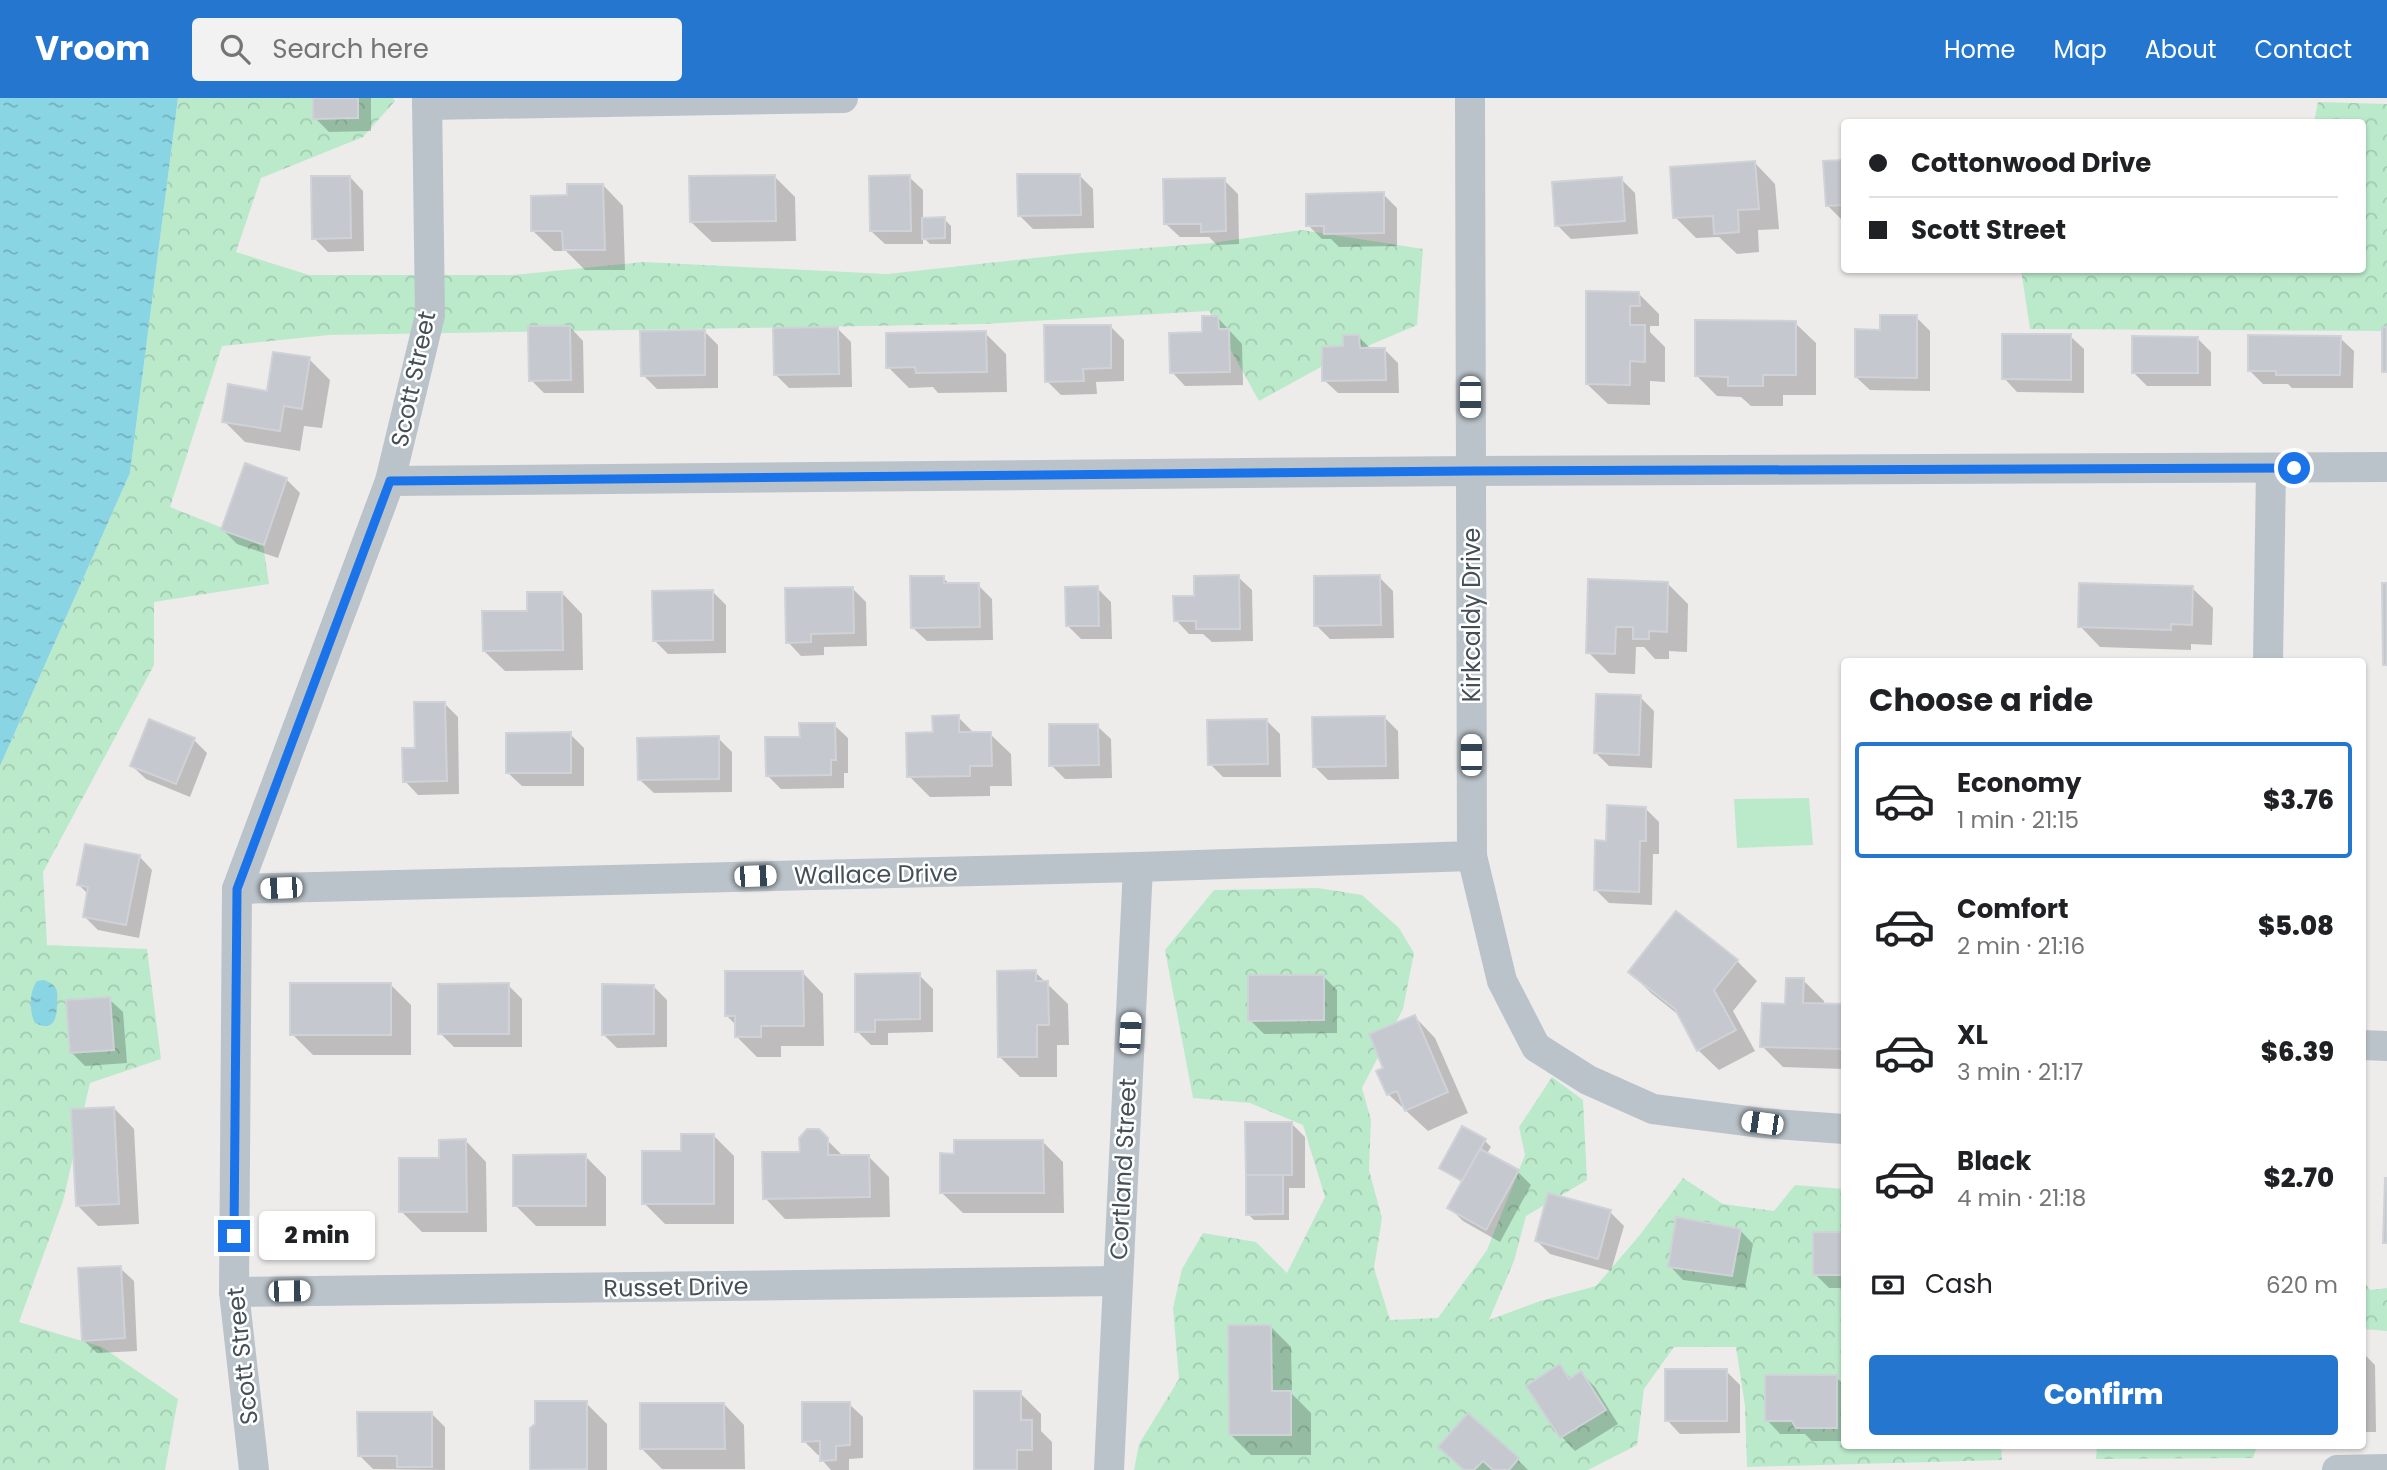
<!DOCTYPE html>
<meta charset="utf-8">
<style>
body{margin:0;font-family:Poppins,sans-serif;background:#f2f2f2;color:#202124;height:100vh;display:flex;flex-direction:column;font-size:26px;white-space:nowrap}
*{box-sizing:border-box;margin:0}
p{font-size:23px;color:#757577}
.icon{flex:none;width:38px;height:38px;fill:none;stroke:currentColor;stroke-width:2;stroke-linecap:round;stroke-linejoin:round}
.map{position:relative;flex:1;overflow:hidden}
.drawer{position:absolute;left:1841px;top:560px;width:525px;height:791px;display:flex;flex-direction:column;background:#fff;border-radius:7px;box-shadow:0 2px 5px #0004}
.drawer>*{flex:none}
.guide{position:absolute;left:1841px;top:21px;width:525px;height:154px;border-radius:7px;box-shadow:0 2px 5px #0004;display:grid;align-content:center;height:154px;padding:0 28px;background:#fff}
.end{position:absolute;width:32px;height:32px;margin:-16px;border:9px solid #1a73e8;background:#fff;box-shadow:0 0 0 4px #fff}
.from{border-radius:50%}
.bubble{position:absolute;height:49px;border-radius:7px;background:#fff;box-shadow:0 2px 5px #0004;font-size:23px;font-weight:800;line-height:49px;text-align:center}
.car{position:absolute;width:21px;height:42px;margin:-21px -10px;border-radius:9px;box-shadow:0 0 5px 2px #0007;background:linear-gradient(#fff 24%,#345 0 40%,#fff 0 76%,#345 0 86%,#fff 0)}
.guide b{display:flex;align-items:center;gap:24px;height:66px;font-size:26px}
.guide b+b{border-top:2px solid #e0e0e0}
.guide i{width:18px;height:18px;background:#202124}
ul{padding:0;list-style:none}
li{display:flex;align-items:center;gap:21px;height:116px;margin:0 14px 10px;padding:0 14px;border:4px solid transparent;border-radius:7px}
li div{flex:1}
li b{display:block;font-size:26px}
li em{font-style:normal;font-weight:800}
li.active{border-color:#2476ce}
li>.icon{width:63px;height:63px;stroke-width:1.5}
h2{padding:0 28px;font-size:32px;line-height:84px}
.pay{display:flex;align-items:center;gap:18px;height:77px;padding:0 28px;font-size:26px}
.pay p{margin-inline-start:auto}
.cta{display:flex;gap:14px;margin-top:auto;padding:14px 28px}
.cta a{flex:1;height:80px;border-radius:7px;background:#2476ce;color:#fff;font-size:28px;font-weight:800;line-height:80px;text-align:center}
header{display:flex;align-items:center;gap:42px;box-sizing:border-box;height:98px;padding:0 35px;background:#2476ce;color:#fff}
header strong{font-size:33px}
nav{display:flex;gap:38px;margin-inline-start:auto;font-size:24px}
.search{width:490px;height:63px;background:#f2f2f2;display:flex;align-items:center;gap:18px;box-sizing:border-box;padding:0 24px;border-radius:7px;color:#757577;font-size:26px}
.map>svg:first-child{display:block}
.forest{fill:url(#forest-crowns)}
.park{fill:#bbeacb}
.water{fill:url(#water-ripples)}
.shadow{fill:#0003}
.building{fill:#c5c8ce;stroke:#cfd2d6;stroke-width:2}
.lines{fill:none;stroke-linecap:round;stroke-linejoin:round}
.street{stroke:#bac3ca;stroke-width:30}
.route{stroke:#1a73e8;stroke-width:9}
.labels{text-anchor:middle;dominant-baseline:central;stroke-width:5;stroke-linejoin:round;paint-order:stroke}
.street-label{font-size:24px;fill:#454f57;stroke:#fff}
</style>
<header>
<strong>Vroom</strong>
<div class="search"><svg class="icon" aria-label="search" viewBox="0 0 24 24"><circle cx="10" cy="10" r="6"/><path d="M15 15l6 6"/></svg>Search here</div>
<nav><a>Home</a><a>Map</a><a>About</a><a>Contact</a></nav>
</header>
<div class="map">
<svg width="2387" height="1372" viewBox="0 0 2387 1372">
<defs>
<pattern id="forest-crowns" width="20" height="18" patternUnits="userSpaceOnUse" patternTransform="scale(1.75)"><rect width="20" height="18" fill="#bbeacb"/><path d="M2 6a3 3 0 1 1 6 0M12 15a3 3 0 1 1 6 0" fill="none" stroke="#a2cab0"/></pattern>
<pattern id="water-ripples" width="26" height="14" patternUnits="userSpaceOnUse" patternTransform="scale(1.75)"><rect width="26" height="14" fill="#8ad5e4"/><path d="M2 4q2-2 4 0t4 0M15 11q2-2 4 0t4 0" fill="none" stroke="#73afbc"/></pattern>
</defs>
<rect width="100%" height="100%" fill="#eeebeb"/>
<g class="forest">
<path d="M178,0H393L395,3L363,39L261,80L236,154L309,177H513L644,164L887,176L1080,155L1212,145L1302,132L1423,151L1417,227L1330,264L1259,303L1209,213L983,226L329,237L222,248L170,409L263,446L269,486L154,504V567L43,774L47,847L147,851L161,961L90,985L63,1103L19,1224L102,1249L178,1301L165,1372H0V668L130,375Z"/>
<path d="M2318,4L2387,6V233L2030,231L2021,172H2362V24H2314Z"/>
<path d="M1318,790L1362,797L1399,830L1414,855L1403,911L1362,990L1371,1022L1369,1072L1382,1120L1374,1170L1390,1222L1438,1220L1487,1152L1525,1057L1519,1029L1552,979L1583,1002L1587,1082L1526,1118L1514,1163L1489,1222L1540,1203L1596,1188L1639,1138L1683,1080L1723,1106L1774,1113L1795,1087L1844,1091V1348H2001L2002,1362L1747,1369L1745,1308L1736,1249H1674L1644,1291L1637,1347L1588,1372H1134L1139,1346L1179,1281L1173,1210L1182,1171L1203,1135L1256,1144L1287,1175L1325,1099L1303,1027L1250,1005L1193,1000L1165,852L1214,792Z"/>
<path d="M2362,1181L2370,1192L2387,1190V1233L2363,1231Z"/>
<path d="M2097,1348H2257L2253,1360L2096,1361Z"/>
</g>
<path class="park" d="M1809,700L1813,747L1737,750L1734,701Z"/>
<g class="water">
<path d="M0,0H178L130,375L0,668Z"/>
<path d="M44,882C48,884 52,885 54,888C59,893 57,899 57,905C57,922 53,934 35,925C29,913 29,894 37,883Z"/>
</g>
<g class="shadow">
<path d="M314,0H371V33L329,34L315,20Z"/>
<path d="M1844,64V121H1841L1827,107L1825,65Z"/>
<path d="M1755,65L1775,86L1779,131L1758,132L1759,154L1737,156L1719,139L1696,140L1675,119Z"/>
<path d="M1079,77L1093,91L1094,130L1033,131L1019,117Z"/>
<path d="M350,79L363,93L364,153L328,154L314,140Z"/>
<path d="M775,79L795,99L796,143L712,144L691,124Z"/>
<path d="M909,79L923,92V122L944,121L951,128V146H930L923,139V146H885L871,133Z"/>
<path d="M1621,81L1635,95L1638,136L1571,141L1557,127Z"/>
<path d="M1224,82L1238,96L1239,146L1217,147L1209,139H1180L1166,126Z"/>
<path d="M603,87L623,108L625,172H585L566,153H554L533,133Z"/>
<path d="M1383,96L1397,110V148L1339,149L1331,141H1322L1308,127Z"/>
<path d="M1588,195L1639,196L1659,216V228H1650V234L1665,249V284L1650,283V307L1608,306L1587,286Z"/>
<path d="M1916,219L1930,233V293L1870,292L1856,279L1882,233Z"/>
<path d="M1218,220L1242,246L1243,287L1185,288L1172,274Z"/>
<path d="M1795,225L1816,245V297H1783V308H1751L1741,299L1717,298L1697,278Z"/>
<path d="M1110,228L1124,242V283L1096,284L1097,296L1061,297L1047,283Z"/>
<path d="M570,229L583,243L584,295H544L531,282Z"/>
<path d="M838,231L851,244L852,289L789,290L775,276Z"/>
<path d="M704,233L718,247V290L657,291L643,277Z"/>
<path d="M985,235L1006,256L1007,294L938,295L933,289L909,290L888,269Z"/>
<path d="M2070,238L2084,251V295L2017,294L2004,280Z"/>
<path d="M1359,239L1372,252H1385L1398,265L1399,295H1338L1324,282L1345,250Z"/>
<path d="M2340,240L2354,253L2353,290H2292L2288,286H2263L2250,273Z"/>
<path d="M2198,241L2211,254V288H2147L2134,275Z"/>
<path d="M309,261L330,282L322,330L304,328L300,353L245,344L224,323L269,295Z"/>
<path d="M286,381L300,395L278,460L237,446L223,432Z"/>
<path d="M1238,479L1252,492L1253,543L1212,544L1203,536H1189L1176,522L1196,500Z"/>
<path d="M1379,479L1393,493L1394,540L1330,541L1316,527Z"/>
<path d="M943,480L951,487H978L992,501L993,542L927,543L913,530Z"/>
<path d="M1590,483L1667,485L1688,506L1687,554L1669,553V561H1655L1644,549H1636L1635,576L1609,575L1588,554Z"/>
<path d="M1097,490L1111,504L1112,541H1081L1068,528Z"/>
<path d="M2192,490L2213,510L2212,547L2191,546V552L2100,549L2080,528Z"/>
<path d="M853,491L866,504L867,548L824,549V557L801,558L788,544Z"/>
<path d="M712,493L726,507V555L668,556L654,542Z"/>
<path d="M562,495L582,516L583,572L505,573L484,553L529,514Z"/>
<path d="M1640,599L1654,613L1652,670L1609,668L1596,655Z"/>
<path d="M444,605L458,619L459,696L418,697L405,683L417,652Z"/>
<path d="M958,619L975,636H990L1011,656L1012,688H990V698L930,699L909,678L935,636Z"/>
<path d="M1384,619L1398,633L1399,681L1328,682L1314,668Z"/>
<path d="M1266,622L1280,636L1281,679H1223L1210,666Z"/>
<path d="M834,627L848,640V675H844V690L781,691L767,677Z"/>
<path d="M1097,628L1111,641L1112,680L1065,681L1051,667Z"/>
<path d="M570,636L584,650V688H522L508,675Z"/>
<path d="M718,640L732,654V694L654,695L640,682Z"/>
<path d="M194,642L207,655L190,699L146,681L132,668Z"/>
<path d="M1646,711L1659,724V756H1653L1652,807L1609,805L1596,792L1607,744Z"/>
<path d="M139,758L152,772L139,840L98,832L84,818L89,797L79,787Z"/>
<path d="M1737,863L1757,883L1733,913L1755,953L1719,972L1698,952L1680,918L1651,895L1630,874Z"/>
<path d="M1035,874L1068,906L1069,947H1057V979H1020L999,958Z"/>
<path d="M803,875L823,896L824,948H781V959H757L736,938V927L727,918Z"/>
<path d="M919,877L933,891V934L888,935V947H871L857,933Z"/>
<path d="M1323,878L1337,892V935L1264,936L1250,922Z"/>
<path d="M1803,882L1824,903V907L1844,908V971L1783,969L1762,948Z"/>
<path d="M391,887L411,907V957H313L292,936Z"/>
<path d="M508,887L522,901V949H454L440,935Z"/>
<path d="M653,888L667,902V949L617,950L603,936Z"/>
<path d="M109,901L123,914L127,965L85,968L71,954Z"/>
<path d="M1415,919L1435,940L1468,1015L1428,1033L1388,996L1386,971Z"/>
<path d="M114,1010L134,1031L139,1126L98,1128L77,1107Z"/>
<path d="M1291,1025L1305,1039V1090H1289V1122H1254L1248,1116Z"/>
<path d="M818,1033L844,1059L868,1058L889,1079L890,1119L785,1121L765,1100Z"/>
<path d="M713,1037L734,1058V1126H665L644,1105L683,1055Z"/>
<path d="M1484,1042L1491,1049L1486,1057L1518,1074L1531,1087L1500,1144L1463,1123L1450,1110L1463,1085L1441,1069Z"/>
<path d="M466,1043L486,1064L487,1134H422L401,1113L441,1061Z"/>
<path d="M1042,1043L1063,1064L1064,1115H963L942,1095L956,1057Z"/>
<path d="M585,1058L606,1079V1128H536L515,1107Z"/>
<path d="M1610,1114L1624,1128L1611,1173L1550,1156L1537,1143Z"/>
<path d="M1740,1132L1753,1146L1745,1190L1683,1182L1670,1168Z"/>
<path d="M1815,1135H1844V1190H1829L1815,1176Z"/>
<path d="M120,1170L134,1183L137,1253L97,1255L83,1242Z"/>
<path d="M1271,1229L1291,1249L1292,1296L1311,1315V1357H1251L1230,1336Z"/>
<path d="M2362,1254L2375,1267L2376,1334H2362Z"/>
<path d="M1559,1269L1572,1281L1581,1275L1595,1289L1618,1326L1575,1353L1562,1339L1529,1288Z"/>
<path d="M1726,1273L1740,1287V1335L1680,1336L1667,1322Z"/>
<path d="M1836,1279L1844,1287V1343H1812L1805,1336H1780L1767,1322Z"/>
<path d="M1020,1295L1041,1316V1333L1052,1344V1372H976Z"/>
<path d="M586,1305L607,1326V1372H533Z"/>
<path d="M724,1306L744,1327L745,1371H662L642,1351Z"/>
<path d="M849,1306L863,1319V1360L849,1361V1372H831L822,1362V1356L818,1357L804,1343Z"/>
<path d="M431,1315L445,1329V1372L373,1371L359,1357Z"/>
<path d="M1469,1317L1518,1362L1528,1372H1465Z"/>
</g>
<g class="building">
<path d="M313,0H358V20L313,21Z"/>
<path d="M1844,62V107L1826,108L1823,63Z"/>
<path d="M1755,63L1759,111L1738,112L1739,134L1714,136L1713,118L1673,120L1670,69Z"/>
<path d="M1017,76H1080L1081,117L1018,118Z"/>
<path d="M775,77L776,123L690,124L689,78Z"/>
<path d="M910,77L911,133H870L869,78Z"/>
<path d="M311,78H350L351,140L312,141Z"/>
<path d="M1622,79L1625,123L1555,128L1552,84Z"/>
<path d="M1225,80L1226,133L1201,134V126H1164L1163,81Z"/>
<path d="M567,86H603L605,152H563L562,133H531V98L567,97Z"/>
<path d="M1384,94V135L1324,136V128H1306V96Z"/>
<path d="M945,119V140L922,141V120Z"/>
<path d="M1586,193L1639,194L1640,208H1630V227H1645V264L1630,263V287L1586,286Z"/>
<path d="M1880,217H1917V280L1855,279V231L1880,232Z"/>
<path d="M1202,218H1218L1219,231H1229L1230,274L1170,275L1169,235L1202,234Z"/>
<path d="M1695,222L1796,223V277H1763V288H1728V279L1695,278Z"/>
<path d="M1044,227H1111V270L1083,271L1084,283L1045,284Z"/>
<path d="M528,228H570L571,282L529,283Z"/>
<path d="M838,229L839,276L774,277L773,230Z"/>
<rect x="2382" y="229" width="5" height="45"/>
<path d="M705,232V277L641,278L640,233Z"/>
<path d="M986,233L987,274L916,275L915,269L886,270V235Z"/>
<path d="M2002,236H2071V282L2002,281Z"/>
<path d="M1343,237H1359L1360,250H1385L1386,282L1322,283V249L1343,248Z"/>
<path d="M2248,237L2341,238L2340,277H2276V273H2248Z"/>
<path d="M2132,238L2198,239V275H2132Z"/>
<path d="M273,254L310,259L302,311L284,308L280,333L222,324L228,286L267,293Z"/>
<path d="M245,365L287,380L264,447L221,432Z"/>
<path d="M1239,477L1240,531H1196V523H1174L1173,498H1194V478Z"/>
<path d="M1380,477L1381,527L1314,528V478Z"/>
<path d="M910,478H944V485H979L980,529L911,530Z"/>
<path d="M1588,481L1668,484L1667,534L1649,533V541H1633V529H1616L1615,556L1586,555Z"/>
<path d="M2079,485L2193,488L2192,527L2171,526V532L2078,529Z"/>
<path d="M2382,485H2387V567H2383Z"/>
<path d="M1098,488L1099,528H1066L1065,489Z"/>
<path d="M853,489L854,535L811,536V544L786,545L785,490Z"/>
<path d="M713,492V542L653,543L652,493Z"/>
<path d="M527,494H562L563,552L483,553L482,513H527Z"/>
<path d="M1596,596L1641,597L1639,657L1594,655Z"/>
<path d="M414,604H445L447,683L403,684L402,650H415Z"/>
<path d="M959,617V634H991L992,668H970V678L907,679L906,635L933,634L932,618Z"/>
<path d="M1385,618L1386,668L1313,669L1312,619Z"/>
<path d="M149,621L195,640L176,686L130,668Z"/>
<path d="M1267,621L1268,666L1208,667L1207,622Z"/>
<path d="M799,625H835L836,662H831V677L766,678L765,639H800Z"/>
<path d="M1049,626H1098L1099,667L1049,668Z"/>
<path d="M571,634V675H506V635Z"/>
<path d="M719,638V681L638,682L637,640Z"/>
<path d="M1607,707L1646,709V743H1640L1639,794L1594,792L1595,742L1606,743Z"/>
<path d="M85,746L140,757L126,827L83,819L88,789L77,787Z"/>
<path d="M1676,813L1738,862L1714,892L1736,932L1697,953L1675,911L1628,874Z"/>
<path d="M1036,872V883H1048L1049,927H1037V959H998L997,873Z"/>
<path d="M725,873H803L804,928H761V939H735V918H725Z"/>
<path d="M920,875V921L875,922V934H855V876Z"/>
<path d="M1248,877H1324V922L1248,923Z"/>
<path d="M1786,880H1804L1803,905L1844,906V951L1760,949L1762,905L1785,906Z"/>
<rect x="290" y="885" width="101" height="52"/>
<path d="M509,885V936H438V886Z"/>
<path d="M602,886L654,887V936L602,937Z"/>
<path d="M110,899L114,952L70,955L66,902Z"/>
<path d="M1415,917L1448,994L1405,1013L1397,993L1387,997L1376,973L1383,970L1369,936Z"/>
<path d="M114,1009L119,1106L76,1108L71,1011Z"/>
<path d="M1245,1024H1292V1077H1246Z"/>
<path d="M1462,1028L1486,1041L1462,1083L1439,1070Z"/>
<path d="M807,1031H819L828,1040V1057H869L870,1099L763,1101L762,1054H800L799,1040Z"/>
<path d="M681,1036H714V1106H642V1053H681Z"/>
<path d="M466,1041L467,1114H399V1060H439V1042Z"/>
<path d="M954,1042H1043L1044,1095H940V1055L954,1056Z"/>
<path d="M1480,1051L1519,1072L1486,1132L1447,1110Z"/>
<path d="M586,1056V1108H513V1057Z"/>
<path d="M1246,1077H1283V1116L1246,1117Z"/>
<path d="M2385,1080H2387V1145H2383Z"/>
<path d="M1548,1095L1611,1112L1598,1161L1535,1143Z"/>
<path d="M1676,1119L1741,1131L1732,1178L1668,1169Z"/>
<rect x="1813" y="1134" width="31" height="43"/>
<path d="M121,1168L125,1240L82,1243L78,1170Z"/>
<path d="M1228,1227H1271L1272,1293H1291V1337H1229Z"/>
<path d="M1560,1266L1569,1281L1581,1273L1606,1312L1560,1340L1526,1288Z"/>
<rect x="1665" y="1271" width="62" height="52"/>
<path d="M1765,1277H1837V1330H1796L1792,1323H1765Z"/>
<path d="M974,1293H1021V1322H1032V1352H1017V1372H974Z"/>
<path d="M535,1303H587V1371L530,1372V1330L535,1326Z"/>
<path d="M802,1304H850V1347L836,1348V1362L820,1363V1343L802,1344Z"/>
<path d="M640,1305H724L725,1351H640Z"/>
<path d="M357,1314H432V1369H397V1358H358Z"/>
<path d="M1468,1315L1519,1360L1509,1372H1493L1483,1363L1474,1372H1464L1438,1349Z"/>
</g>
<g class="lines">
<g class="street">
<path d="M1470,0L1472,758L1502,883L1536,949L1588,982L1653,1011L1762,1025L1844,1031"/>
<path d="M427,7L843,0"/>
<path d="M390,383L1470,373L2387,369"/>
<path d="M2268,564L2271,370"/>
<path d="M237,791L1138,769L1472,758"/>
<path d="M2362,947L2387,948"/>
<path d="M234,1194L1118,1183"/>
<path d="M254,1372L234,1194L237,791L390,383L430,217L427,0"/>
<path d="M1109,1372L1138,769"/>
<path d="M2337,1372L2387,1371"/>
</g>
</g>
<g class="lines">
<path class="route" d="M234,1138L237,791L390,383L1471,373L2294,370"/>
</g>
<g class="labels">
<g class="street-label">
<text transform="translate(413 281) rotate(-78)">Scott Street</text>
<text transform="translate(1471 517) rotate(-90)">Kirkcaldy Drive</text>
<text transform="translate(876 776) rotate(-1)">Wallace Drive</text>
<text transform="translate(1123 1071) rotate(-87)">Cortland Street</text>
<text transform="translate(676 1189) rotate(-1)">Russet Drive</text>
<text transform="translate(242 1258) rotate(-96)">Scott Street</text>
</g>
</g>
</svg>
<i class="end from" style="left:2294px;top:370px"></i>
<i class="end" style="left:234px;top:1138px"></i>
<div class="bubble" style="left:259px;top:1113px;width:116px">2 min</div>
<i class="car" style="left:1470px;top:299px;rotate:180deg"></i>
<i class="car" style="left:1471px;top:657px;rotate:0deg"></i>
<i class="car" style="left:755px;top:778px;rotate:88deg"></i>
<i class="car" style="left:281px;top:790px;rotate:268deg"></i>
<i class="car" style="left:1130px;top:935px;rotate:3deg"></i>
<i class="car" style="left:1762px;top:1025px;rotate:278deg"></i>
<i class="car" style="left:289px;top:1193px;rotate:89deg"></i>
<div class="guide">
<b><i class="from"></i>Cottonwood Drive</b>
<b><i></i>Scott Street</b>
</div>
<section class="drawer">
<h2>Choose a ride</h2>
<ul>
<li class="active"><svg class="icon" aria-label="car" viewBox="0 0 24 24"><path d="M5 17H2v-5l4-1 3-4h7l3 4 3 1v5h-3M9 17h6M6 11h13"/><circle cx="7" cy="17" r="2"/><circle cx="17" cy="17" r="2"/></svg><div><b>Economy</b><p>1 min · 21:15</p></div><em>$3.76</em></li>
<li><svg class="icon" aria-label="car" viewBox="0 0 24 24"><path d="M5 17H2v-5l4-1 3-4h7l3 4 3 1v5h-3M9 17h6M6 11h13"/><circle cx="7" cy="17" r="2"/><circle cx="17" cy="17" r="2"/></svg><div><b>Comfort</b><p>2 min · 21:16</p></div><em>$5.08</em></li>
<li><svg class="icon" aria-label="car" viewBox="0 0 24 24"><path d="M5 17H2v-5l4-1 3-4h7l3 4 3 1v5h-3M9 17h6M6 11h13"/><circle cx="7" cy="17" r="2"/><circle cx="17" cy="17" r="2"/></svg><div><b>XL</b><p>3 min · 21:17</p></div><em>$6.39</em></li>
<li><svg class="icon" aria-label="car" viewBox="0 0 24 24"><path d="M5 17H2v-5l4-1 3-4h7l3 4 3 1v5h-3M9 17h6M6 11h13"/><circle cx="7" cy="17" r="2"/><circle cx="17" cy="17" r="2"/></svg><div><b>Black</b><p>4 min · 21:18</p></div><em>$2.70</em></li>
</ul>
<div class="pay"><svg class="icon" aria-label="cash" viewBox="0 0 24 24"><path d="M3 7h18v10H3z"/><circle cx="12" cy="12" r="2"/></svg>Cash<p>620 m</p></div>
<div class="cta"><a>Confirm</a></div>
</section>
</div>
